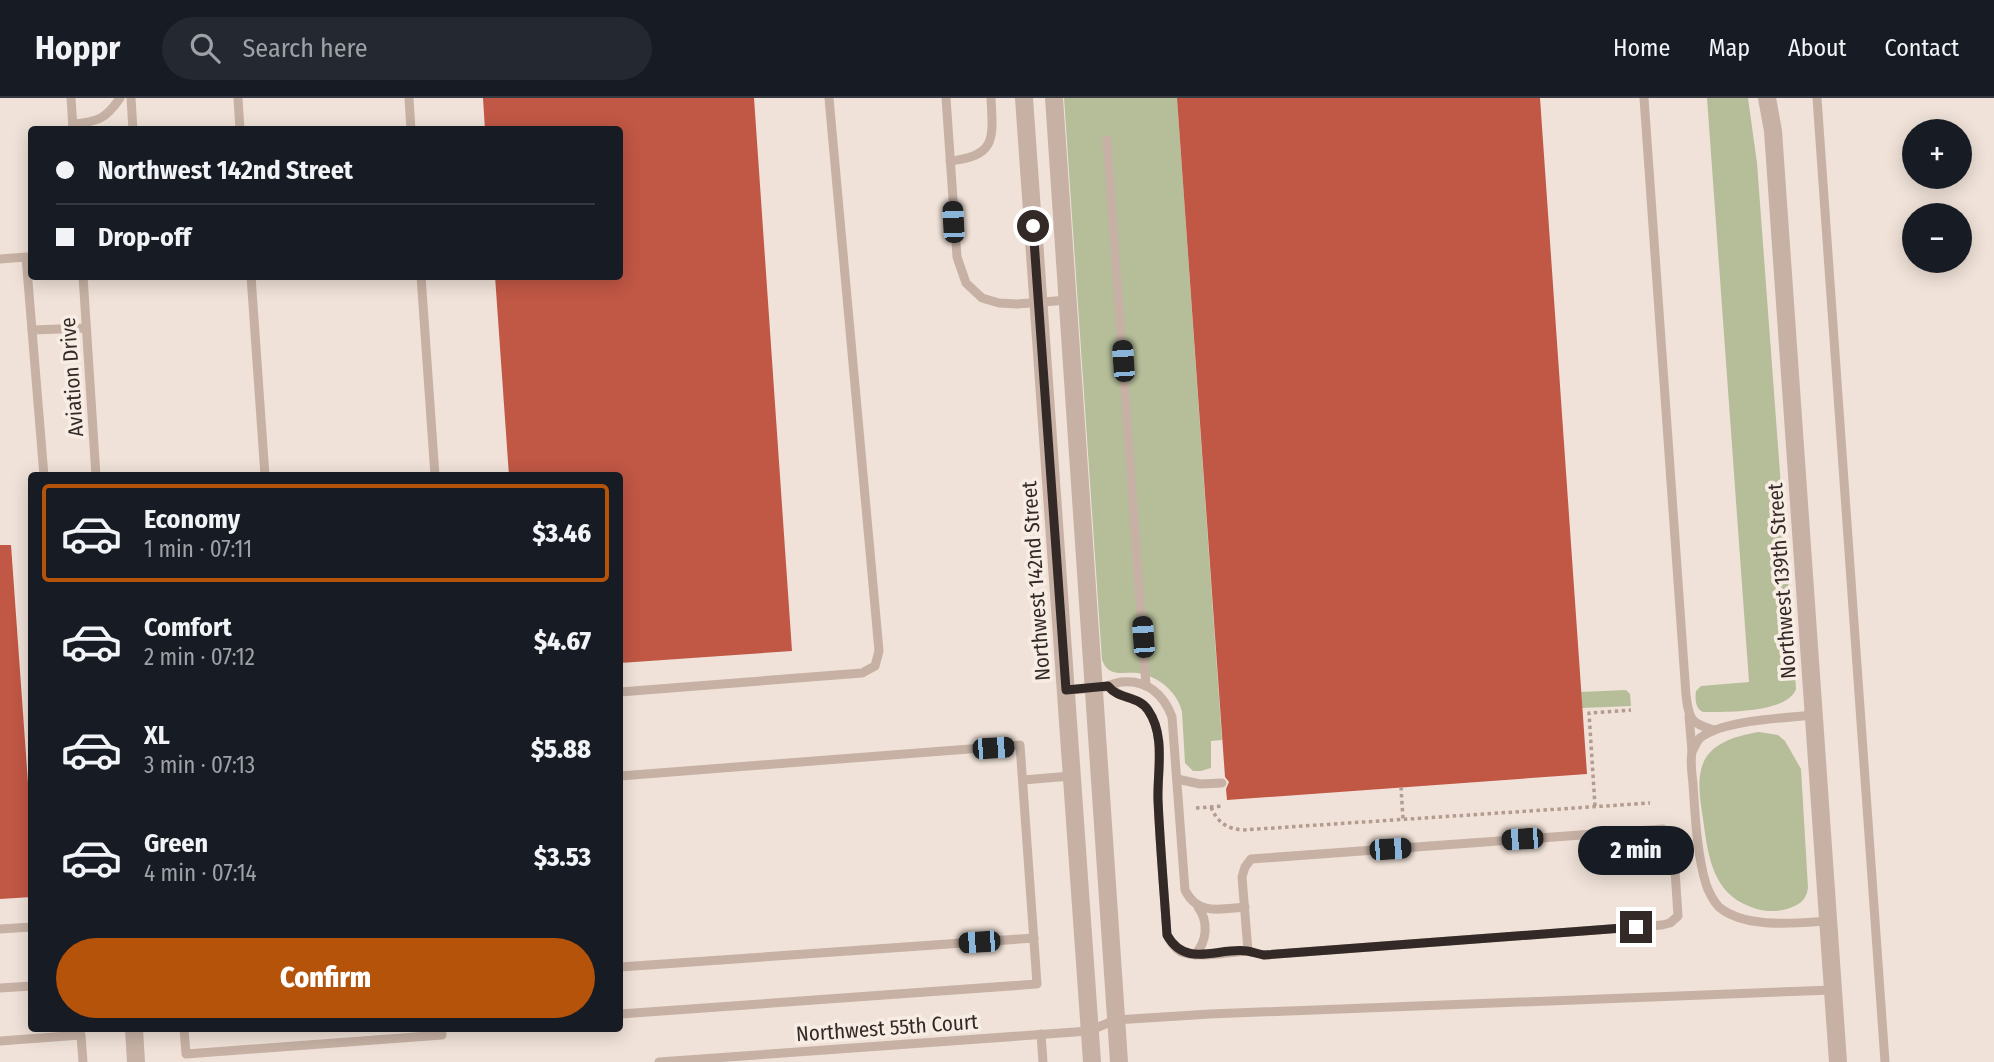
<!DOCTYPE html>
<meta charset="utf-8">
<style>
body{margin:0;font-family:"Fira Sans Condensed",sans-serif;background:#242831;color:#f1f3f6;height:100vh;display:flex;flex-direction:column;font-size:26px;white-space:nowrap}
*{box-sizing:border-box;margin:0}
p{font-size:23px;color:#9ea1a6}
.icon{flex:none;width:38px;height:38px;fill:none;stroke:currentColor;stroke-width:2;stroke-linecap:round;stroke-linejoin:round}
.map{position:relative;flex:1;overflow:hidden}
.drawer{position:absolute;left:28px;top:374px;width:595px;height:560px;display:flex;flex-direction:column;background:#171b24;border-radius:7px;box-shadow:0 4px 18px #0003}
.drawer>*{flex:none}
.banner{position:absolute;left:28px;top:28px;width:595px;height:154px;border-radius:7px;box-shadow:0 4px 18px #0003;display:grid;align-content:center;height:154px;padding:0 28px;background:#171b24}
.controls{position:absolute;left:1902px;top:21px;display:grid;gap:14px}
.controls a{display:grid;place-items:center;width:70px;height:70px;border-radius:50%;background:#171b24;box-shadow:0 4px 18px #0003;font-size:35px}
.end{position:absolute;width:32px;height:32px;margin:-16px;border:9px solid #332926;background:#fff;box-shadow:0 0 0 4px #fff}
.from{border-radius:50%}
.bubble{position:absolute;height:49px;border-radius:24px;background:#171b24;box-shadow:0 4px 18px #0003;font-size:23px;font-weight:800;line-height:49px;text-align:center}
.car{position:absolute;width:21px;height:42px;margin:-21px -10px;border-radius:9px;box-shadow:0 0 5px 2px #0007;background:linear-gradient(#222 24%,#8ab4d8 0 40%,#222 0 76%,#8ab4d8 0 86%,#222 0)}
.banner b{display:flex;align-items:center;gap:24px;height:66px;font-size:26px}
.banner b+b{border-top:2px solid #363941}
.banner i{width:18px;height:18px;background:#f1f3f6}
ul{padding:12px 0 0;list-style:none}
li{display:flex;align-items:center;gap:21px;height:98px;margin:0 14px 10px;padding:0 14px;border:4px solid transparent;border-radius:7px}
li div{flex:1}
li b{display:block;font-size:26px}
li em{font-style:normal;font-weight:800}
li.on{border-color:#b45309}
li>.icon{width:63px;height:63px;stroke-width:1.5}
.primary-button{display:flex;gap:14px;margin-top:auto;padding:14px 28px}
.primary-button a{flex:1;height:80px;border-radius:42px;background:#b45309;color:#fff;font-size:28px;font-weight:800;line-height:80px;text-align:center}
header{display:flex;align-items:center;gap:42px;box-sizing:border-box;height:98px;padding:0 35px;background:#171b24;border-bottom:2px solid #363941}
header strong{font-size:33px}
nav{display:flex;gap:38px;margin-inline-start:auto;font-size:24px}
.search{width:490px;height:63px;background:#242831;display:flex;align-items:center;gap:18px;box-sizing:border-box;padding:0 24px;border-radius:38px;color:#9ea1a6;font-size:26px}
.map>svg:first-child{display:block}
.green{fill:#b5be99}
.building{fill:#c15745}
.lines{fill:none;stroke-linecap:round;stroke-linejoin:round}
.path{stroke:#b39b8f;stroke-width:3.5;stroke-dasharray:3.5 3.5;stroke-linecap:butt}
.service{stroke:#c7b1a5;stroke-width:9}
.minor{stroke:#c7b1a5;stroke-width:18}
.route{stroke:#332926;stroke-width:9}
.labels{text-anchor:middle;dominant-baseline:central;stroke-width:7;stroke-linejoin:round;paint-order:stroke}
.street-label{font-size:21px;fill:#332926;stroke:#f8ede4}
</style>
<header>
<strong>Hoppr</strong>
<div class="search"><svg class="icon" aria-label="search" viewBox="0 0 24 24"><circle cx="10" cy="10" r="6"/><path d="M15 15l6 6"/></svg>Search here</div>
<nav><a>Home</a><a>Map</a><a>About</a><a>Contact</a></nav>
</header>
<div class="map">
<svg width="1994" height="964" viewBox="0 0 1994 964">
<rect width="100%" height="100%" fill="#f0e2d8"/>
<g class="green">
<path d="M1064,0H1177L1222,642L1211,643V670L1201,673H1193L1185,665L1182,614C1178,594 1157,577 1137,575C1128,574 1116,577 1109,572C1105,569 1104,566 1102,562Z"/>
<path d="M1707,0H1748L1757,65L1796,591C1788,615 1725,614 1703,614C1695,611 1695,600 1696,593L1701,588L1749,584Z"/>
<path d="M1626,592L1630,596L1631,608L1582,610L1581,594Z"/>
<path d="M1759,634L1778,637L1785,643L1801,671L1808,790C1806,803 1799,807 1787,811C1775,814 1762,814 1751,809C1712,795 1708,757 1703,721C1700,701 1695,675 1707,658C1719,642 1741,637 1759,634Z"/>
</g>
<g class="building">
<path d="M483,0H754L792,553L620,565V378H509L495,178H620V32H485Z"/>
<path d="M1177,0H1540L1587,676L1227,702L1226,691L1229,684L1225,679Z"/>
<path d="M0,447H11L32,741V799L0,801Z"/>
</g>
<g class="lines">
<g class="path">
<path d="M1401,689L1403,721"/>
<path d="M1595,708L1589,615L1631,612"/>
<path d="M1211,709C1217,724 1227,731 1243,732L1650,705"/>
<path d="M1196,710L1223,708"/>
</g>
<g class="service">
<path d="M71,0L73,30"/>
<path d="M131,0L133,32"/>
<path d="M238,0L240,32"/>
<path d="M409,0L411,32"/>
<path d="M946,0L957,159L966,185L982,200L999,205L1017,206L1068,202"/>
<path d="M1644,0L1686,597C1689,621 1690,625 1714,632"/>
<path d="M1817,0L1885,964"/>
<path d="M73,26C97,24 106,21 120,0"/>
<path d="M1107,42L1146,588"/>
<path d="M950,63C997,58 993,40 991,0"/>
<path d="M0,161L26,159L44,378"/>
<path d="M83,178L96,378"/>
<path d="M251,178L265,378"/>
<path d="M421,178L435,378"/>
<path d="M32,232L86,230"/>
<path d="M1108,588C1120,602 1138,597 1148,612C1166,638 1157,673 1158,702C1160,747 1164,792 1167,837C1171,844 1174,850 1181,854C1197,861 1231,854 1248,853"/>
<path d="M1066,592C1079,591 1092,591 1105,589C1110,587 1116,585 1121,584C1147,581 1164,597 1172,619L1185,792C1198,818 1220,811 1245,809"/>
<path d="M620,594L862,575L875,568L879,553L829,0"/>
<path d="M1814,617C1785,620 1722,622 1700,640C1697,643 1694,650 1692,654C1690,663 1692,676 1693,686C1695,716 1697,757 1706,786C1708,793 1714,804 1719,809C1745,831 1796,825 1828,823"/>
<path d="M1689,618L1692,653"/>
<path d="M620,678L1020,647L1037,886L620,916"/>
<path d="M1177,681L1200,686L1222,685"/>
<path d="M1023,682L1071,678"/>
<path d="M1663,731L1669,734L1673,742L1678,818L1670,825L1662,827L1264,857L1248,853L1242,779L1245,769L1251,761Z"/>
<path d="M0,831L32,829"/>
<path d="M1195,857C1207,843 1209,824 1198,809"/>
<path d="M620,869L1034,840"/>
<path d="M0,890L32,888"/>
<path d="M184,931L186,956L442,937L441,931"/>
<path d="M1041,936L1043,964"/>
<path d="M0,943L81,937L83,964"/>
<path d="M659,964L1089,933L1115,922L1210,916L1833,892"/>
</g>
<g class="minor">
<path d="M1024,0L1092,964"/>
<path d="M1054,0L1119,964"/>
<path d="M1767,0L1773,33L1838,964"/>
<path d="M134,931L136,964"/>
</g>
</g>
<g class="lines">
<path class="route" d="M1033,128L1066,592L1108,588C1119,602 1138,597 1148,612C1166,638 1157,673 1158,702C1160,747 1164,792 1167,837C1186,871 1218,849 1247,853C1253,854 1258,856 1264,857L1636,829"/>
</g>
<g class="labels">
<g class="street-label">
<text transform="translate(72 279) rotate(-94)">Aviation Drive</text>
<text transform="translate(1036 483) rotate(-94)">Northwest 142nd Street</text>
<text transform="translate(1782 483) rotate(-94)">Northwest 139th Street</text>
<text transform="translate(887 930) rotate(-4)">Northwest 55th Court</text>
</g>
</g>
</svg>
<div class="controls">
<a>+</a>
<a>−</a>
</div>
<i class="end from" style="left:1033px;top:128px"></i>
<i class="end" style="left:1636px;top:829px"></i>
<div class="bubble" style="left:1578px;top:728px;width:116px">2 min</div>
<i class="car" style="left:953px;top:124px;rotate:357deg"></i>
<i class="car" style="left:1123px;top:263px;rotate:356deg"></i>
<i class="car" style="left:1143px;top:539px;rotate:356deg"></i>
<i class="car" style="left:993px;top:650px;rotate:86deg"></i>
<i class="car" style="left:1522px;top:741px;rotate:266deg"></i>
<i class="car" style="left:1390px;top:751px;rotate:86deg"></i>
<i class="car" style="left:979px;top:844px;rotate:266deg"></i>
<div class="banner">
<b><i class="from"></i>Northwest 142nd Street</b>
<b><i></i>Drop-off</b>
</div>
<section class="drawer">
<ul>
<li class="on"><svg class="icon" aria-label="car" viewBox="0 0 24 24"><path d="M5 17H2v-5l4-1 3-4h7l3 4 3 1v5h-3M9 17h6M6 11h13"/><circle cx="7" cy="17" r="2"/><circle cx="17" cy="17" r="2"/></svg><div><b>Economy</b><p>1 min · 07:11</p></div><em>$3.46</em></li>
<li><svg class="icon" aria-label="car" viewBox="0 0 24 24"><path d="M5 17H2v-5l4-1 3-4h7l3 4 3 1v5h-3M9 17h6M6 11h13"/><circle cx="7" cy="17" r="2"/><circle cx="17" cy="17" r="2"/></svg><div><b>Comfort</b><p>2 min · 07:12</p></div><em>$4.67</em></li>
<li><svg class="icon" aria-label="car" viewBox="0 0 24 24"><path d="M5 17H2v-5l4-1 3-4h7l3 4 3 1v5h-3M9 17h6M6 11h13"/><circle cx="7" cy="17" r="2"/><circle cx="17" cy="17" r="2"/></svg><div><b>XL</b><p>3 min · 07:13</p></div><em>$5.88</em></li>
<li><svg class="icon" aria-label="car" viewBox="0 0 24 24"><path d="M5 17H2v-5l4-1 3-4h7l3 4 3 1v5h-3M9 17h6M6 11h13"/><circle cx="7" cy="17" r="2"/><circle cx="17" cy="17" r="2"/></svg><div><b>Green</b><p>4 min · 07:14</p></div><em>$3.53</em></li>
</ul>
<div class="primary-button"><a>Confirm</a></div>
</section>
</div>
